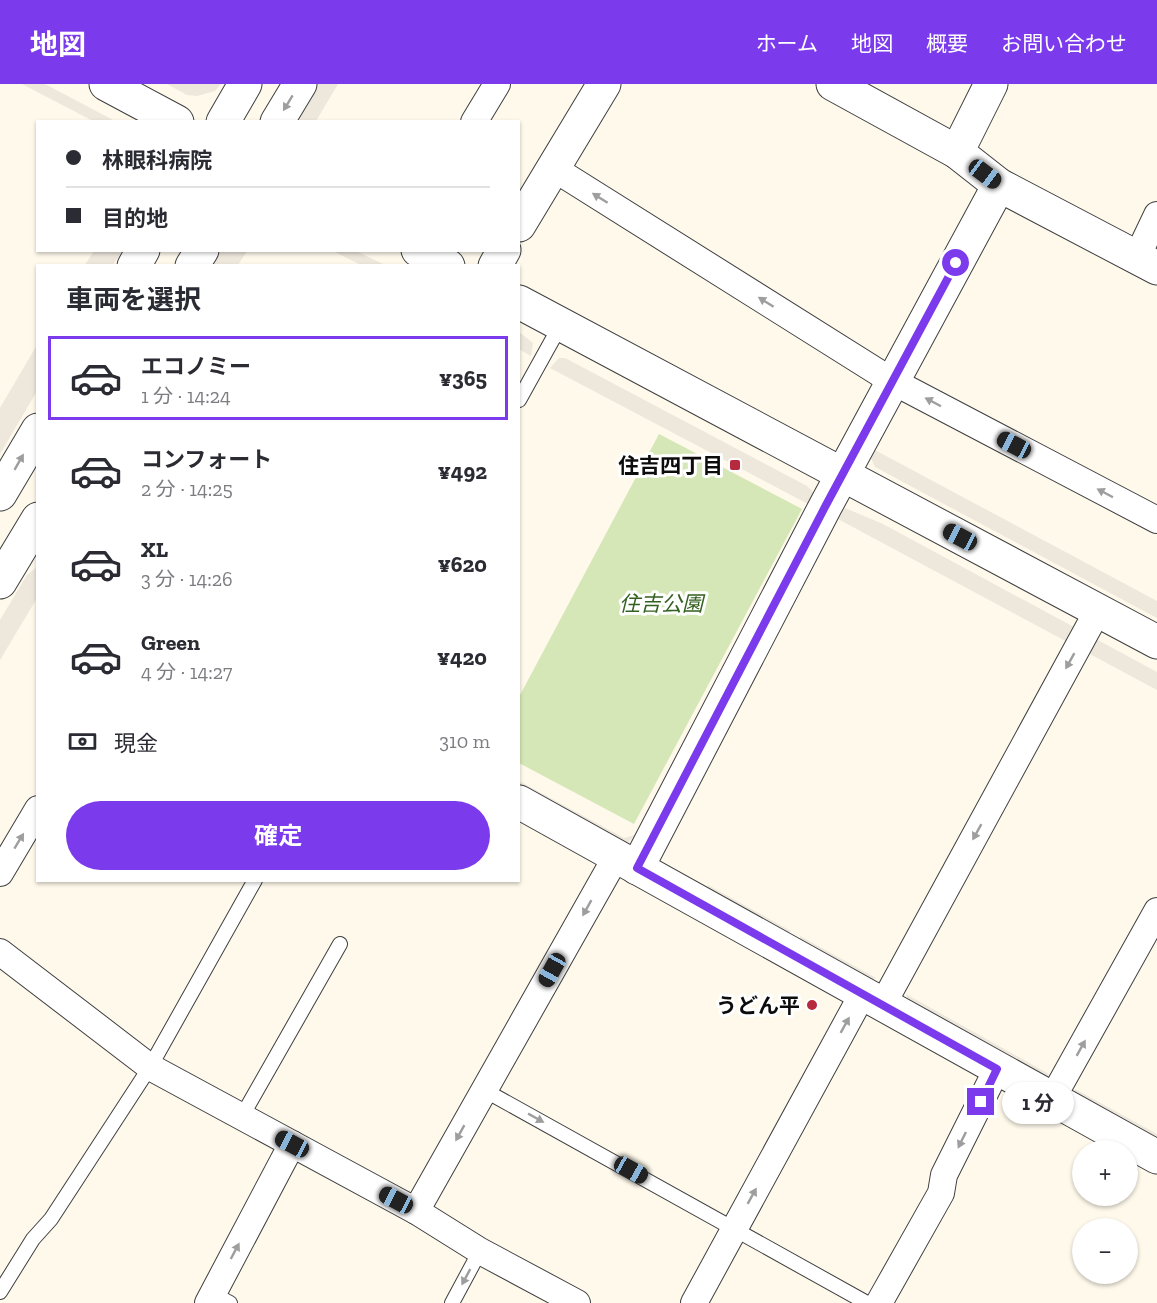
<!DOCTYPE html>
<html lang="ja">
<meta charset="utf-8">
<style>
body{margin:0;font-family:"Zilla Slab","Noto Sans JP",serif;background:#f2f2f3;color:#2b2b33;height:100vh;display:flex;flex-direction:column;font-size:22px;white-space:nowrap}
*{box-sizing:border-box;margin:0}
p{font-size:20px;color:#7c7c81}
.icon{flex:none;width:33px;height:33px;fill:none;stroke:currentColor;stroke-width:2;stroke-linecap:round;stroke-linejoin:round}
.map{position:relative;flex:1;overflow:hidden}
.side{position:absolute;left:36px;top:180px;width:484px;height:618px;display:flex;flex-direction:column;background:#fff;border-radius:0px;box-shadow:0 2px 4px #0004}
.side>*{flex:none}
.banner{position:absolute;left:36px;top:36px;width:484px;height:132px;border-radius:0px;box-shadow:0 2px 4px #0004;display:grid;align-content:center;height:132px;padding:0 30px;background:#fff}
.fabs{position:absolute;left:1072px;top:1056px;display:grid;gap:12px}
.fabs a{display:grid;place-items:center;width:66px;height:66px;border-radius:50%;background:#fff;box-shadow:0 2px 4px #0004;font-size:30px}
.end{position:absolute;width:27px;height:27px;margin:-14px;border:8px solid #7c3aed;background:#fff;box-shadow:0 0 0 3px #fff}
.from{border-radius:50%}
.bubble{position:absolute;height:42px;border-radius:21px;background:#fff;box-shadow:0 2px 4px #0004;font-size:20px;font-weight:700;line-height:42px;text-align:center}
.car{position:absolute;width:18px;height:36px;margin:-18px -9px;border-radius:8px;box-shadow:0 0 4px 2px #0007;background:linear-gradient(#222 24%,#8ab4d8 0 40%,#222 0 76%,#8ab4d8 0 86%,#222 0)}
.banner b{display:flex;align-items:center;gap:21px;height:57px;font-size:22px}
.banner b+b{border-top:2px solid #e1e1e2}
.banner i{width:15px;height:15px;background:#2b2b33}
ul{padding:0;list-style:none}
li{display:flex;align-items:center;gap:18px;height:84px;margin:0 12px 9px;padding:0 18px;border:3px solid transparent;border-radius:0px}
li div{flex:1}
li b{display:block;font-size:22px}
li em{font-style:normal;font-weight:700}
li.on{border-color:#7c3aed}
li>.icon{width:54px;height:54px;stroke-width:1.5}
h2{padding:0 30px;font-size:27px;line-height:72px}
.pay{display:flex;align-items:center;gap:15px;height:66px;padding:0 30px;font-size:22px}
.pay p{margin-inline-start:auto}
.cta{display:flex;gap:12px;margin-top:auto;padding:12px 30px}
.cta a{flex:1;height:69px;border-radius:36px;background:#7c3aed;color:#fff;font-size:24px;font-weight:700;line-height:69px;text-align:center}
header{display:flex;align-items:center;gap:36px;box-sizing:border-box;height:84px;padding:0 30px;background:#7c3aed;color:#fff}
header strong{font-size:28px}
nav{display:flex;gap:33px;margin-inline-start:auto;font-size:21px}
.map>svg:first-child{display:block}
.green{fill:#d5e7b7}
.plaza{fill:#ede7dc}
.lines{fill:none;stroke-linecap:round;stroke-linejoin:round}
.service-casing{stroke:#3f3f3f;stroke-width:16}
.minor-casing{stroke:#3f3f3f;stroke-width:28}
.tertiary-casing{stroke:#3f3f3f;stroke-width:35}
.service{stroke:#fff;stroke-width:14}
.minor{stroke:#fff;stroke-width:26}
.tertiary{stroke:#fff;stroke-width:33}
.oneway{fill:#9e9e9e}
.route{stroke:#7c3aed;stroke-width:8}
.poi-dot{fill:#b7293d;stroke:#fff;stroke-width:2}
.labels{text-anchor:middle;dominant-baseline:central;stroke-width:6;stroke-linejoin:round;paint-order:stroke}
.poi-label{font-size:21px;font-weight:bold;fill:#0c0c0c;stroke:#fff;text-anchor:end}
.park-label{font-size:21px;font-style:italic;fill:#33611f;stroke:#fff}
</style>
<header>
<strong>地図</strong>
<nav><a>ホーム</a><a>地図</a><a>概要</a><a>お問い合わせ</a></nav>
</header>
<div class="map">
<svg width="1157" height="1219" viewBox="0 0 1157 1219">
<rect width="100%" height="100%" fill="#fef9eb"/>
<path class="green" d="M659,350L802,425L634,740L519,679V613Z"/>
<g class="plaza">
<path d="M22,0H45L115,37H93Z"/>
<path d="M167,0H221L215,7L197,12L187,11Z"/>
<path d="M315,0H338L316,37H294Z"/>
<path d="M94,167V166L122,167L113,181H85Z"/>
<path d="M221,167V166L247,167L238,181H212Z"/>
<path d="M333,167H356L385,181H361Z"/>
<path d="M519,248L533,259L531,272L519,265Z"/>
<path d="M37,261V307L0,370V324Z"/>
<path d="M559,274H565L807,402L813,408L810,421L550,284Z"/>
<path d="M873,365L1157,517V534L875,383L870,372Z"/>
<path d="M845,424L883,440L1157,588V606L836,434Z"/>
<path d="M37,483V514L0,576V536L27,491Z"/>
<path d="M519,697L624,754L635,751L628,759L621,760L519,703Z"/>
<path d="M708,801L791,847L786,850L707,805Z"/>
<path d="M800,852L876,894L871,896L800,856Z"/>
<path d="M906,910L1049,990L1048,992H1044L908,917Z"/>
<path d="M1075,1005L1157,1050V1055L1075,1009Z"/>
</g>
<g class="lines">
<g class="service-casing">
<g id="service">
<path d="M519,316L560,242"/>
<path d="M484,1006L867,1219"/>
<path d="M241,1034L340,860"/>
<path d="M0,1208L33,1155L51,1135L150,983L255,796"/>
<path d="M213,1210L230,1219"/>
<path d="M452,1219L480,1167"/>
</g>
</g>
<g class="minor-casing">
<g id="minor">
<path d="M474,38L497,0"/>
<path d="M553,84L892,297L1157,436"/>
<path d="M1137,173L1157,131"/>
<path d="M0,789L38,725"/>
<path d="M0,868L150,983L416,1127L480,1167L577,1219"/>
<path d="M883,920L1098,526"/>
<path d="M1052,1015L1157,827"/>
<path d="M416,1127L616,773"/>
<path d="M208,1219L292,1060"/>
<path d="M694,1219L862,911"/>
<path d="M879,1219L941,1109L944,1091L997,985"/>
</g>
</g>
<g class="tertiary-casing">
<g id="tertiary">
<path d="M106,0L177,38"/>
<path d="M833,0L957,68L999,101L1157,184"/>
<path d="M223,38L245,0"/>
<path d="M277,38L300,0"/>
<path d="M957,68L991,0"/>
<path d="M519,141L604,0"/>
<path d="M418,166L448,182"/>
<path d="M134,182L143,166"/>
<path d="M192,182L202,166"/>
<path d="M495,182L504,166"/>
<path d="M519,218L1157,558"/>
<path d="M0,410L38,346"/>
<path d="M0,498L38,435"/>
<path d="M519,718L1157,1073"/>
<path d="M637,784L826,421L999,101"/>
</g>
</g>
<use href="#service" class="service"/>
<use href="#minor" class="minor"/>
<use href="#tertiary" class="tertiary"/>
</g>
<defs><path id="oneway-solid" d="M-6-.8H1V-3.2L6.5 0L1 3.2V.8H-6Z" transform="scale(1.5)"/></defs>
<g class="oneway">
<use href="#oneway-solid" transform="translate(288 19) rotate(121)"/>
<use href="#oneway-solid" transform="translate(600 114) rotate(-148)"/>
<use href="#oneway-solid" transform="translate(766 218) rotate(-148)"/>
<use href="#oneway-solid" transform="translate(933 318) rotate(-152)"/>
<use href="#oneway-solid" transform="translate(19 378) rotate(-60)"/>
<use href="#oneway-solid" transform="translate(1105 409) rotate(-152)"/>
<use href="#oneway-solid" transform="translate(1070 577) rotate(119)"/>
<use href="#oneway-solid" transform="translate(977 748) rotate(119)"/>
<use href="#oneway-solid" transform="translate(19 757) rotate(-59)"/>
<use href="#oneway-solid" transform="translate(587 824) rotate(119)"/>
<use href="#oneway-solid" transform="translate(845 941) rotate(-61)"/>
<use href="#oneway-solid" transform="translate(1081 964) rotate(-61)"/>
<use href="#oneway-solid" transform="translate(536 1034) rotate(29)"/>
<use href="#oneway-solid" transform="translate(460 1049) rotate(119)"/>
<use href="#oneway-solid" transform="translate(962 1056) rotate(116)"/>
<use href="#oneway-solid" transform="translate(752 1112) rotate(-61)"/>
<use href="#oneway-solid" transform="translate(235 1167) rotate(-62)"/>
<use href="#oneway-solid" transform="translate(466 1193) rotate(118)"/>
</g>
<g class="lines">
<path class="route" d="M956,179L826,421L637,784L997,985L981,1018"/>
</g>
<g class="poi-dot">
<rect x="729" y="375" width="12" height="12" rx="3"/>
<circle cx="812" cy="921" r="6"/>
</g>
<g class="labels">
<g class="poi-label">
<text x="723" y="381">住吉四丁目</text>
<text x="800" y="921">うどん平</text>
</g>
<g class="park-label">
<text x="661" y="519">住吉公園</text>
</g>
</g>
</svg>
<div class="fabs">
<a>+</a>
<a>−</a>
</div>
<i class="end from" style="left:956px;top:179px"></i>
<i class="end" style="left:981px;top:1018px"></i>
<div class="bubble" style="left:1002px;top:998px;width:72px">1 分</div>
<i class="car" style="left:985px;top:90px;rotate:127deg"></i>
<i class="car" style="left:1014px;top:361px;rotate:298deg"></i>
<i class="car" style="left:960px;top:453px;rotate:298deg"></i>
<i class="car" style="left:552px;top:886px;rotate:209deg"></i>
<i class="car" style="left:292px;top:1060px;rotate:298deg"></i>
<i class="car" style="left:631px;top:1086px;rotate:119deg"></i>
<i class="car" style="left:396px;top:1116px;rotate:298deg"></i>
<div class="banner">
<b><i class="from"></i>林眼科病院</b>
<b><i></i>目的地</b>
</div>
<section class="side">
<h2>車両を選択</h2>
<ul>
<li class="on"><svg class="icon" aria-label="car" viewBox="0 0 24 24"><path d="M5 17H2v-5l4-1 3-4h7l3 4 3 1v5h-3M9 17h6M6 11h13"/><circle cx="7" cy="17" r="2"/><circle cx="17" cy="17" r="2"/></svg><div><b>エコノミー</b><p>1 分 · 14:24</p></div><em>¥365</em></li>
<li><svg class="icon" aria-label="car" viewBox="0 0 24 24"><path d="M5 17H2v-5l4-1 3-4h7l3 4 3 1v5h-3M9 17h6M6 11h13"/><circle cx="7" cy="17" r="2"/><circle cx="17" cy="17" r="2"/></svg><div><b>コンフォート</b><p>2 分 · 14:25</p></div><em>¥492</em></li>
<li><svg class="icon" aria-label="car" viewBox="0 0 24 24"><path d="M5 17H2v-5l4-1 3-4h7l3 4 3 1v5h-3M9 17h6M6 11h13"/><circle cx="7" cy="17" r="2"/><circle cx="17" cy="17" r="2"/></svg><div><b>XL</b><p>3 分 · 14:26</p></div><em>¥620</em></li>
<li><svg class="icon" aria-label="car" viewBox="0 0 24 24"><path d="M5 17H2v-5l4-1 3-4h7l3 4 3 1v5h-3M9 17h6M6 11h13"/><circle cx="7" cy="17" r="2"/><circle cx="17" cy="17" r="2"/></svg><div><b>Green</b><p>4 分 · 14:27</p></div><em>¥420</em></li>
</ul>
<div class="pay"><svg class="icon" aria-label="cash" viewBox="0 0 24 24"><path d="M3 7h18v10H3z"/><circle cx="12" cy="12" r="2"/></svg>現金<p>310 m</p></div>
<div class="cta"><a>確定</a></div>
</section>
</div>
